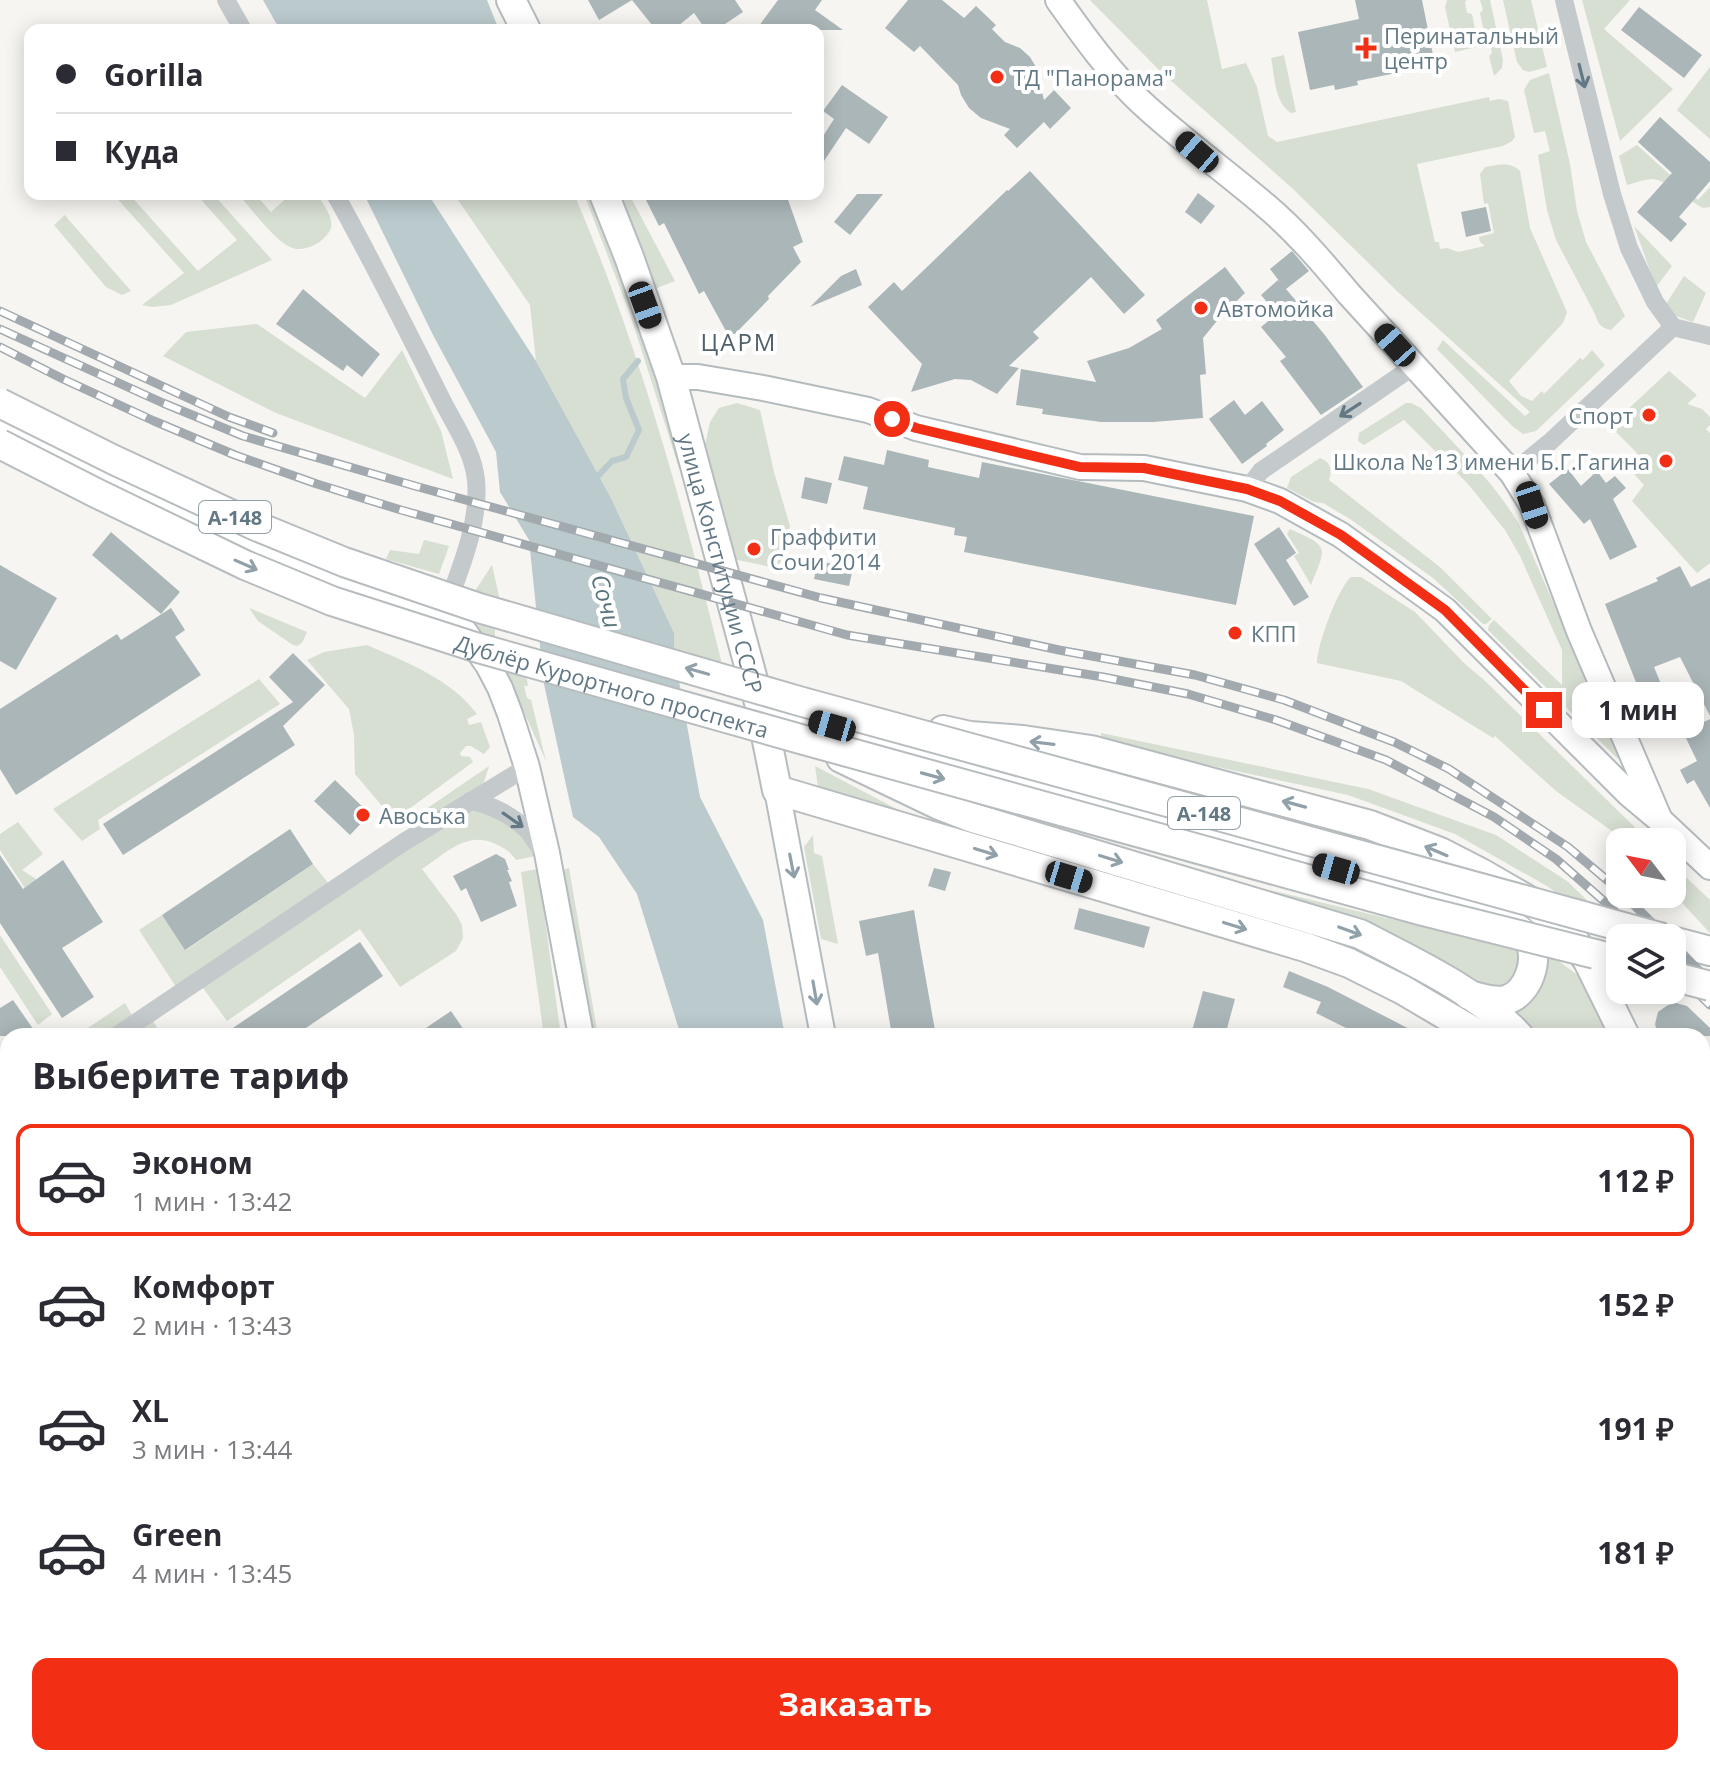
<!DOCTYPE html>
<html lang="ru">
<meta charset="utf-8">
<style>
body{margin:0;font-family:"Open Sans",sans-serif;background:#f2f2f3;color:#2b2b33;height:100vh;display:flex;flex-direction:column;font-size:30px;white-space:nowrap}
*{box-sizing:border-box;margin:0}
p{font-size:26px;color:#7c7c81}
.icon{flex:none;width:44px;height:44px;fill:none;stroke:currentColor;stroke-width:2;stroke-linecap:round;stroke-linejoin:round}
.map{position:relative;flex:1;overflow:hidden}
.side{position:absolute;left:0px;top:1028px;width:1710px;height:738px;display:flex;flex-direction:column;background:#fff;border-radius:24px 24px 0 0;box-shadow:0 4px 20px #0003}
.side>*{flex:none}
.banner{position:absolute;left:24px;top:24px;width:800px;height:176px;border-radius:16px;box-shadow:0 4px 20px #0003;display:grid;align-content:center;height:176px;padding:0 32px;background:#fff}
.needle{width:52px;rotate:302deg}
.buttons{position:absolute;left:1606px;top:828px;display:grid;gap:16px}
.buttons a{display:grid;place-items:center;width:80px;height:80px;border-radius:16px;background:#fff;box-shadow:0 4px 20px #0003;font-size:40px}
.end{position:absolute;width:36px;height:36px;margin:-18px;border:10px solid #f22f15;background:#fff;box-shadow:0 0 0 4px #fff}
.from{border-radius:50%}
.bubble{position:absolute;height:56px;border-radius:16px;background:#fff;box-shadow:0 4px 20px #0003;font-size:26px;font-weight:700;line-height:56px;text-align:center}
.car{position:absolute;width:24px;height:48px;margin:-24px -12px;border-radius:10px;box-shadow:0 0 6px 2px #0007;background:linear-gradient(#222 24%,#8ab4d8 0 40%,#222 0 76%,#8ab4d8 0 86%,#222 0)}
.banner b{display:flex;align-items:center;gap:28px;height:76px;font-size:30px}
.banner b+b{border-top:2px solid #e1e1e2}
.banner i{width:20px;height:20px;background:#2b2b33}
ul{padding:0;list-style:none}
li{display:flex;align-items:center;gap:24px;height:112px;margin:0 16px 12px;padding:0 16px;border:4px solid transparent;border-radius:16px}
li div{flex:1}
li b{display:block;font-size:30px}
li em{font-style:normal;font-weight:700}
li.on{border-color:#f22f15}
li>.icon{width:72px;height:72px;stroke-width:1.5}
h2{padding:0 32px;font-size:36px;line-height:96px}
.button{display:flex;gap:16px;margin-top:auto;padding:16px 32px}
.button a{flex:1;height:92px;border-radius:16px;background:#f22f15;color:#fff;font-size:32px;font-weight:700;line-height:92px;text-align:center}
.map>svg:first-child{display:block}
.green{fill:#d7ded2}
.water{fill:#bbcacd}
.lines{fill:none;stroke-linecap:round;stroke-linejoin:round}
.stream{stroke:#bbcacd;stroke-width:6}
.building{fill:#abb6b9}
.secondary-casing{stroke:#b4bbbe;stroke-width:28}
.primary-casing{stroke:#b7bcbf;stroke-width:32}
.street{stroke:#c4c9cb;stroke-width:18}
.secondary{stroke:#fff;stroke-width:24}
.primary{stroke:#fff;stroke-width:28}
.rail-casing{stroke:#a2aaaf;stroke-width:9}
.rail{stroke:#fff;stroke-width:6;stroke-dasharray:18;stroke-linecap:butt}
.primary-bridge-casing{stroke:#b7bcbf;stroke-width:32;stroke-linecap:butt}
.primary-bridge{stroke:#fff;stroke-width:28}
.oneway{stroke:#627985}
.oneway2{stroke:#91a1aa}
.route{stroke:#f22f15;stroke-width:10}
.poi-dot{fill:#f22f15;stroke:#fff;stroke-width:3}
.labels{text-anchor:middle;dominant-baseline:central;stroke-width:8;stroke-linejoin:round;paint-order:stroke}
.shield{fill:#fff;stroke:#91a1aa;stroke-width:2}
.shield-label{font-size:20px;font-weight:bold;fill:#627985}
.poi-label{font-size:22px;fill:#627985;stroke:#fff;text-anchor:start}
.street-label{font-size:22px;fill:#627985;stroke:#fff}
.neighbourhood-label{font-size:24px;letter-spacing:2px;fill:#506169;stroke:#fff}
.water-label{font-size:24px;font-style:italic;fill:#58767b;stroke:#fff}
</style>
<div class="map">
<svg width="1710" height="1765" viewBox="0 0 1710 1765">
<rect width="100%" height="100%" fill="#f6f5f1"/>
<g class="green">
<path d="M1090,0H1207L1222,69L1246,63L1257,87L1268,136L1277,142L1489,97L1490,101L1499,99L1508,101L1515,137L1512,141L1503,146L1417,164L1435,242H1439L1440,249L1447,248L1458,252L1485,246L1480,242L1479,237L1494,233L1488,203L1484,204L1480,174L1485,167C1497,165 1510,161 1520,171L1530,228L1567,312L1563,323L1509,381L1521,396L1532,401L1542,391L1544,394L1580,358L1583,360L1592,350L1605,365L1536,431L1523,434L1512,426L1437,349L1443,340L1525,416L1530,412L1399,293L1292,188L1161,72Z"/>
<path d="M1447,0H1467L1465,2L1467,13L1472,14L1478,44L1477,47L1455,52L1445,7Z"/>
<path d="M1480,0H1490L1503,60L1502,68L1494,76L1489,56L1492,53L1490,43L1486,41L1480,13L1483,10Z"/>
<path d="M1503,0H1531L1547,67L1529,72L1523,70L1517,62Z"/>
<path d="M1582,0H1630L1604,29L1673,89L1620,141Z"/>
<path d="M1284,55L1296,112L1291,113C1274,102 1275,76 1271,58Z"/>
<path d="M1710,67V139L1677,110Z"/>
<path d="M1549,73L1570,164L1577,211L1586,242L1625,316L1611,330C1601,328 1598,324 1595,314L1556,240L1547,210L1538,155L1550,151L1545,131L1534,133L1524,90L1530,80Z"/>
<path d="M1637,145L1698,200L1710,187V207L1703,208C1689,201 1666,180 1653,179C1645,179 1635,183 1627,185L1619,156Z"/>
<path d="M113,194H129L198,271L237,240L196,194H213L272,260L171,305L152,307L142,305L184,273Z"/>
<path d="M238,194H255L271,212L291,194H317C322,203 334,217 331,228C326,242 303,254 290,247C274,240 251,208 238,194Z"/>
<path d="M454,194H574C640,347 683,507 723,668L674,654V633L611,498L536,361L530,305Z"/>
<path d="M584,194H604L691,454L679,468L630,314Z"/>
<path d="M615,194H629L675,281L649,291Z"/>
<path d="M65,215L68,219L131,291L122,295L106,287L54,225Z"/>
<path d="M1634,226L1672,266L1656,287Z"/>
<path d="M1684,276L1706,293L1693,322L1673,315L1666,304Z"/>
<path d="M257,324L365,398L402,350L441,431L453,479L276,413L163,356L186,332Z"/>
<path d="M1669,371L1697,395L1687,404L1702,409L1710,417V425L1706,429L1710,433V563L1697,573L1632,501L1644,485L1626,465L1637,453L1610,426Z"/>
<path d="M737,403L760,410L774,472L790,526L785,556L776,568L733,559L704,450L710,422L719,408Z"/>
<path d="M1406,403H1411L1421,408C1455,445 1493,481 1519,524L1620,756L1619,758H1617L1488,630L1489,625L1494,620L1562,685V650L1520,556L1505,530L1468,484L1404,420L1364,445L1358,441L1359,433Z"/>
<path d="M1320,458C1331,462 1332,470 1329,480L1441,568L1492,619L1486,624H1483L1433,578L1350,519L1323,503L1314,502L1287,488L1291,477Z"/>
<path d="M1290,529C1330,547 1327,546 1311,585L1294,556L1299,553L1287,534Z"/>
<path d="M424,540L449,546L439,574L386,559L390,550L419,554Z"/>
<path d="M492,565L502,610L495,621V636L506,652L525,671L528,686H524L527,698L531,700L546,761L501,661L469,618V600Z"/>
<path d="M1351,577H1361L1415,612L1465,664L1483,679L1650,842H1625L1619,836L1556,791L1495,736L1493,738L1401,681L1317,663C1317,645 1338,588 1351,577Z"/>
<path d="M249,608L307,632L302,643L297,646L293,645L258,621Z"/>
<path d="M367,645C406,662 451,679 477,714L467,719L469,725L481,722L490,747L484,754L471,746H466L460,753L461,756L470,757L473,762L394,820L355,774L354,735L349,709L307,660L324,652Z"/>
<path d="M259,679L280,704L98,820L100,829L82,841L53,809Z"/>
<path d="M1101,733L1368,789L1496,835L1567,881L1593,906L1566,900L1547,886L1455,834L1348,795L1101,742Z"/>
<path d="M489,766L484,782L479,787L419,828L413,818Z"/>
<path d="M815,766L931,827L819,793Z"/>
<path d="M468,802L508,817L540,855L516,860C511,852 504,848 496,844C467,830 446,853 422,869L456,914L462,925L463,938L456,951L400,987L360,929L227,1021L198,981L180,993L139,930L162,915L186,950L313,864L333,889Z"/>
<path d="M18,822L43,854L22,870L36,879L76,939L63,947L0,850V834Z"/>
<path d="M813,835L814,853L822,856L838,944L821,939L804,847Z"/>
<path d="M1672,864L1710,900V933L1672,892Z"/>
<path d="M569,868L598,1036H590L562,870Z"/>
<path d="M538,869L561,1036H544L521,872Z"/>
<path d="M1274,891L1527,952L1508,1000L1330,910Z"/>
<path d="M0,935L52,1014L38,1025L0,967Z"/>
<path d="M1549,954L1579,976L1599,1010L1610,1036H1530L1511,1011L1544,971Z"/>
<path d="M125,1003L136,1022L149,1014L162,1036H76Z"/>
<path d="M8,1360V1459L0,1465V1365Z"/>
<path d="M1119,1758H1221L1222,1765H1121Z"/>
</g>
<g class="water">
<path d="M263,0H487L499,30H280Z"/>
<path d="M364,194H428L536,361L611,498L674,633V654L700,797L763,920L785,1036H681L637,894L599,837L573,817L544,684L529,540L500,492L496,452L433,335Z"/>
<path d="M804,1758H920L921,1765H803Z"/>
</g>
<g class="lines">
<path class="stream" d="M598,476L612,461L626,457L639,430L626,398L623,379L638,361"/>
</g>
<g class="building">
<path d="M588,0H735L743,12L716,30H706L694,13L673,30H656L632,0L599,20Z"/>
<path d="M778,0H822L815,10L843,30H756Z"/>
<path d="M908,0H942L964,18L976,6L996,25L992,29L1005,42L1020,48L1030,57L1036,67L1044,100L1054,90L1071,108L1050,129L1044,122L1017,148L1004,135L1010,129L981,118L969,108L961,95L958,85L920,46L914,52L885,28Z"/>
<path d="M1355,0H1422L1435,65L1357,81L1358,85L1335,90L1334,85L1310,90L1298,32L1359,19Z"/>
<path d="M1639,7L1702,55L1684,78L1621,30Z"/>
<path d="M842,85L888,117L869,144L846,128L824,161L818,157V144L834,119L823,111Z"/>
<path d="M1660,117L1710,162V181L1679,217L1687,224L1671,242L1637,212L1672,173L1638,142Z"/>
<path d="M1030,171L1145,295L1124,314L1091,277L1033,332L1039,338L1009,366L1019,368L997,394L971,380L955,379L911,392L922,364L868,307L894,282L902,291L1007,190L1008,191Z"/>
<path d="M1198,193L1215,206L1201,224L1185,212Z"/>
<path d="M643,194H786L803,242L793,247L801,262L768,296L769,299L735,334L727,333L704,291L699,294L664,223L659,226Z"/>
<path d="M857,194H883L850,235L834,222Z"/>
<path d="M1486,207L1491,231L1466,237L1461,212Z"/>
<path d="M1292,251L1309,271L1286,289L1324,334L1363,387L1321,415L1280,361L1286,357L1261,327L1277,314L1261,295L1278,280L1280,282L1270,269Z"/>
<path d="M1225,267L1245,293L1221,316L1203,338L1206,374L1200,375L1203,418L1153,422H1101L1042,414L1043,409L1016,405L1021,369L1096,382L1087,361L1129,348L1162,329L1156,320Z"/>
<path d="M856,269L862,285L810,307L841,276Z"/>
<path d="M303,289L380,354L362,377L347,365L343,371L276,324Z"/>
<path d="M1234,400L1245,415L1262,401L1284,430L1266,444L1267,446L1242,464L1209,419Z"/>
<path d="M887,450L929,460L928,467L979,478L982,462L1254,516L1236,605L964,552L967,537L954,535L955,528L863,509L868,487L838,480L844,456L884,465Z"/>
<path d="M1568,469L1581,486L1597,471L1606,483L1615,476L1626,488L1613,499L1637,547L1610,560L1590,519L1584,524L1549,484Z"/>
<path d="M805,477L832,483L827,504L801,498Z"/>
<path d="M1279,527L1296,553L1286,560L1309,597L1294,606L1254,544Z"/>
<path d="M111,532L180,592L161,614L92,555Z"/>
<path d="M818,561L853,568L849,586L814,579Z"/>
<path d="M0,565L57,598L16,670L0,661Z"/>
<path d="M1680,566L1691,587L1710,578V716L1680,657L1654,667L1666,696L1645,705L1605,604L1658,581L1656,578Z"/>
<path d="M171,608L185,630L175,637L201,675L16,795L0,769V709L117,634L121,640Z"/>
<path d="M293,653L325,685L283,726L295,745L123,855L103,824L293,702L269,677Z"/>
<path d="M1710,719V808L1694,780L1687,784L1680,770L1697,761L1683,732Z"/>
<path d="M335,780L370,814L350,835L314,801Z"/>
<path d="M290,829L313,864L185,950L162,915Z"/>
<path d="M496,854L505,859L509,870H507L512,881L509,882L517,906L481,922L466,888L461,891L453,876Z"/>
<path d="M0,855L23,889L63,860L103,922L62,948L94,997L62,1018L0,923Z"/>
<path d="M934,868L951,872L945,891L928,886Z"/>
<path d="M1079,908L1150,927L1144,948L1074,929Z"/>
<path d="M914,910L920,946L936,1036H892L878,953L866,956L859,921Z"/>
<path d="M360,942L383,976L294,1036H221Z"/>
<path d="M1289,971L1328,987L1423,1036H1362L1316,1013L1321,1002L1283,987Z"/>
<path d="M1203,991L1235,999L1225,1036H1210L1192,1031Z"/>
<path d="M13,1000L38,1036H0V1008Z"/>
<path d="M1676,1003L1687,1006L1710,1028V1036H1658L1655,1024L1658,1012L1668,1005Z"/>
<path d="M451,1011L468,1036H414Z"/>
</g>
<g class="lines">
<g class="secondary-casing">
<g id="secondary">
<path d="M1058,0C1082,34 1112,76 1143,104C1182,140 1225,171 1265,205C1296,231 1323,263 1349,294L1512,473L1532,505L1579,631L1660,820L1710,867"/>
<path d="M671,377H698L763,388L868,410L916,428L1080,467L1144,468L1247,489L1280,501L1341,535L1445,610L1629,794L1660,820"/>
<path d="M0,424L193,519L258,548L336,580L444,615L462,628L488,665L500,688L510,714L527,767L547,853L581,1036"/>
<path d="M777,790L823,1036"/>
<path d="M1702,1123L1710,1115"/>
<path d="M701,1758L702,1765"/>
<path d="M952,1758L953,1765"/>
</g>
</g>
<g class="primary-casing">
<g id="primary">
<path d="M511,0L526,30"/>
<path id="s1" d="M604,194L629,257L671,377L760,706L777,790L1305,947L1349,963L1403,990L1481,1036"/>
<path d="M760,706L1494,915C1505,922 1523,929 1529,941C1540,959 1528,994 1506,1000C1494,1003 1481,998 1469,995"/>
<path d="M943,730L970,736L1023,740L1091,750L1370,825L1440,852L1481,873L1533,903L1572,937L1588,961L1625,1036"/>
<path d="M841,758L939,805L970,817L1360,934C1412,961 1478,991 1519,1036"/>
<path d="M1672,941L1710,951"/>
<path d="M1595,954L1620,961"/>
<path d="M1702,1208L1710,1224"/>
</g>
</g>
<g class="street">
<path d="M226,0L243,30"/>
<path d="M1564,0L1612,194L1629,248L1655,302L1673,327L1710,336"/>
<path d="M335,194C372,260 406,328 440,396C453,423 473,450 476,480C480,522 461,567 447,605"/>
<path d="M1512,473L1550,442L1673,327"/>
<path d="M1247,489L1261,471L1414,366"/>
<path d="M470,801C491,804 513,816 528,831C534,838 537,846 545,852"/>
<path d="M116,1036L404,842L527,767"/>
<path d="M0,1114L8,1109"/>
<path d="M1277,1758L1279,1765"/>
</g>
<use href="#secondary" class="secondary"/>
<use href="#primary" class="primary"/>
<g class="rail-casing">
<g id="rail">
<path d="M0,311L229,417L273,433"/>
<path d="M0,329L163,403L243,436L415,486L821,598L1059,650L1195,675L1284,700L1394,742L1449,769L1568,847L1620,891"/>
<path d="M0,347L63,379L154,421L235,455L317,484L401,510L847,635L1103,677L1188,694L1276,720L1386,760L1494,817L1556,859L1605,902L1642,938"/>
<path d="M1623,894L1667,938"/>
<path d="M1672,943L1710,982"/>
<path d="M1672,968L1710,1005"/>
</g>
</g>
<use href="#rail" class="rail"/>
<g class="primary-bridge-casing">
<g id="primary-bridge">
<path d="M0,403L114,460L256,526L344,562L479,608L799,701L1663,938"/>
<path id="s2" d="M0,444L96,493L245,565L332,601L475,647L804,740L1423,911L1595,954"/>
<path d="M1672,976L1710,986"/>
</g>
</g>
<use href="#primary-bridge" class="primary-bridge"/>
</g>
<defs><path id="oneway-shaft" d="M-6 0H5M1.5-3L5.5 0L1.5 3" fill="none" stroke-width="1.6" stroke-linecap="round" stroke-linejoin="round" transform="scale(2)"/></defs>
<g class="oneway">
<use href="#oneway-shaft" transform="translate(1582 76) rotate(76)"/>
<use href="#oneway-shaft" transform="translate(1350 410) rotate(147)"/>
<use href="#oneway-shaft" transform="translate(513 820) rotate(35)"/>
</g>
<g class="oneway2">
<use href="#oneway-shaft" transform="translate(246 565) rotate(24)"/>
<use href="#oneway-shaft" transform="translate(697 671) rotate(-164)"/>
<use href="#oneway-shaft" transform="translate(1042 743) rotate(-173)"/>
<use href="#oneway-shaft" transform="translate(933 776) rotate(15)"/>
<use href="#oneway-shaft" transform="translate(1294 804) rotate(-165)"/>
<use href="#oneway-shaft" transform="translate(1436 851) rotate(-157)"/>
<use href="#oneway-shaft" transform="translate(986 852) rotate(17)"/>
<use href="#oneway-shaft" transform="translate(1111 859) rotate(17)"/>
<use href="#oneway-shaft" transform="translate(792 866) rotate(79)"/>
<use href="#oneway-shaft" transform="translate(1235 926) rotate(17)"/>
<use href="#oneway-shaft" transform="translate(1350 931) rotate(20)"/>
<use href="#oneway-shaft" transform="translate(815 993) rotate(80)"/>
</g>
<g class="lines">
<path class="route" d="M892,419L916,428L1080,467L1144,468L1247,489L1280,501L1341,535L1445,610L1544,710"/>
</g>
<g class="poi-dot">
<path d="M1362 36h8v8h8v8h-8v8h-8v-8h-8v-8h8z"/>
<circle cx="997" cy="77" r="8"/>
<circle cx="1201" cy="308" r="8"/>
<circle cx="1649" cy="415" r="8"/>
<circle cx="1666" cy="461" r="8"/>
<circle cx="754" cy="549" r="8"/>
<circle cx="1235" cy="633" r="8"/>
<circle cx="363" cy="815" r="8"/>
</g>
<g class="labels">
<g class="shield">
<rect x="199" y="501" width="72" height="32" rx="6"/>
<rect x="1168" y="797" width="72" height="32" rx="6"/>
</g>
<g class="shield-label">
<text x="235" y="517">А-148</text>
<text x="1204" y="813">А-148</text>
</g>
<g class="poi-label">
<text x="1384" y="35">Перинатальный<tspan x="1384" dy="25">центр</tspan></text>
<text x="1013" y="77">ТД "Панорама"</text>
<text x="1217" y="308">Автомойка</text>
<text x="1633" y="415" text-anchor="end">Спорт</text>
<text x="1650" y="461" text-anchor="end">Школа №13 имени Б.Г.Гагина</text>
<text x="770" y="536">Граффити<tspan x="770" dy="25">Сочи 2014</tspan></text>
<text x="1251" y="633">КПП</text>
<text x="379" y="815">Авоська</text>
</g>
<g class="street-label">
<text stroke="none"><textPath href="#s1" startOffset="388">улица Конституции СССР</textPath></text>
<text stroke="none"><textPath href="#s2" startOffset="660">Дублёр Курортного проспекта</textPath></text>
</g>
<g class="neighbourhood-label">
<text x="739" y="341">ЦАРМ</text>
</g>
<g class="water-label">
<text transform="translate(607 601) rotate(75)">Сочи</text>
</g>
</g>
</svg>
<div class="buttons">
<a><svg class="needle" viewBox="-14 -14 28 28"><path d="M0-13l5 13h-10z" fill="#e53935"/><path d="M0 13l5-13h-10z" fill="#7c7c81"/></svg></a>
<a><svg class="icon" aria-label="layers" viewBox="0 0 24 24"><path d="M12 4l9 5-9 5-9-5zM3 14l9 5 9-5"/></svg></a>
</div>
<i class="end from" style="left:892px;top:419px"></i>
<i class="end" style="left:1544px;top:710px"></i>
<div class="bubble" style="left:1572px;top:682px;width:132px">1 мин</div>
<i class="car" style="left:1197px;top:152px;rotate:311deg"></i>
<i class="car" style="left:645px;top:305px;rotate:160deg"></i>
<i class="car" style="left:1395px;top:345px;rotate:318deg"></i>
<i class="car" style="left:1532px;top:505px;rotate:162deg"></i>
<i class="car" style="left:832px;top:726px;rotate:286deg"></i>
<i class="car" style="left:1336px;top:869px;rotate:286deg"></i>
<i class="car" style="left:1069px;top:877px;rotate:107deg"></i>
<div class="banner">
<b><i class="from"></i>Gorilla</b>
<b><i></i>Куда</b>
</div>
<section class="side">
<h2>Выберите тариф</h2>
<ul>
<li class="on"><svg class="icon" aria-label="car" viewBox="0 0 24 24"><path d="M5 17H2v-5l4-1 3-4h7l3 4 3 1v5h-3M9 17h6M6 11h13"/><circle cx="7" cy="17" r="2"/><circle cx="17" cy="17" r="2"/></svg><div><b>Эконом</b><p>1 мин · 13:42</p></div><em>112 ₽</em></li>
<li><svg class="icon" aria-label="car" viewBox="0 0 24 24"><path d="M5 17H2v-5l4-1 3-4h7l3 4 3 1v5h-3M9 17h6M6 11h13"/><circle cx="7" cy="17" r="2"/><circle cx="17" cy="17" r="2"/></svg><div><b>Комфорт</b><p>2 мин · 13:43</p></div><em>152 ₽</em></li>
<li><svg class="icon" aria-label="car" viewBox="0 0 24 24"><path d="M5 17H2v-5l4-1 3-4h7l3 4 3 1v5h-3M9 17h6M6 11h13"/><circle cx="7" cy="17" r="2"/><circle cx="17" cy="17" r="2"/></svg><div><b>XL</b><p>3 мин · 13:44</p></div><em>191 ₽</em></li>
<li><svg class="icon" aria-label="car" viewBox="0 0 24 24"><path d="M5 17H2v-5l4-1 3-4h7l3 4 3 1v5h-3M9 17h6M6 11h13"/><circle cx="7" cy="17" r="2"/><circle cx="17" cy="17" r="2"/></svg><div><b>Green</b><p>4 мин · 13:45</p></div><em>181 ₽</em></li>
</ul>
<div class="button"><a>Заказать</a></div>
</section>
</div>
